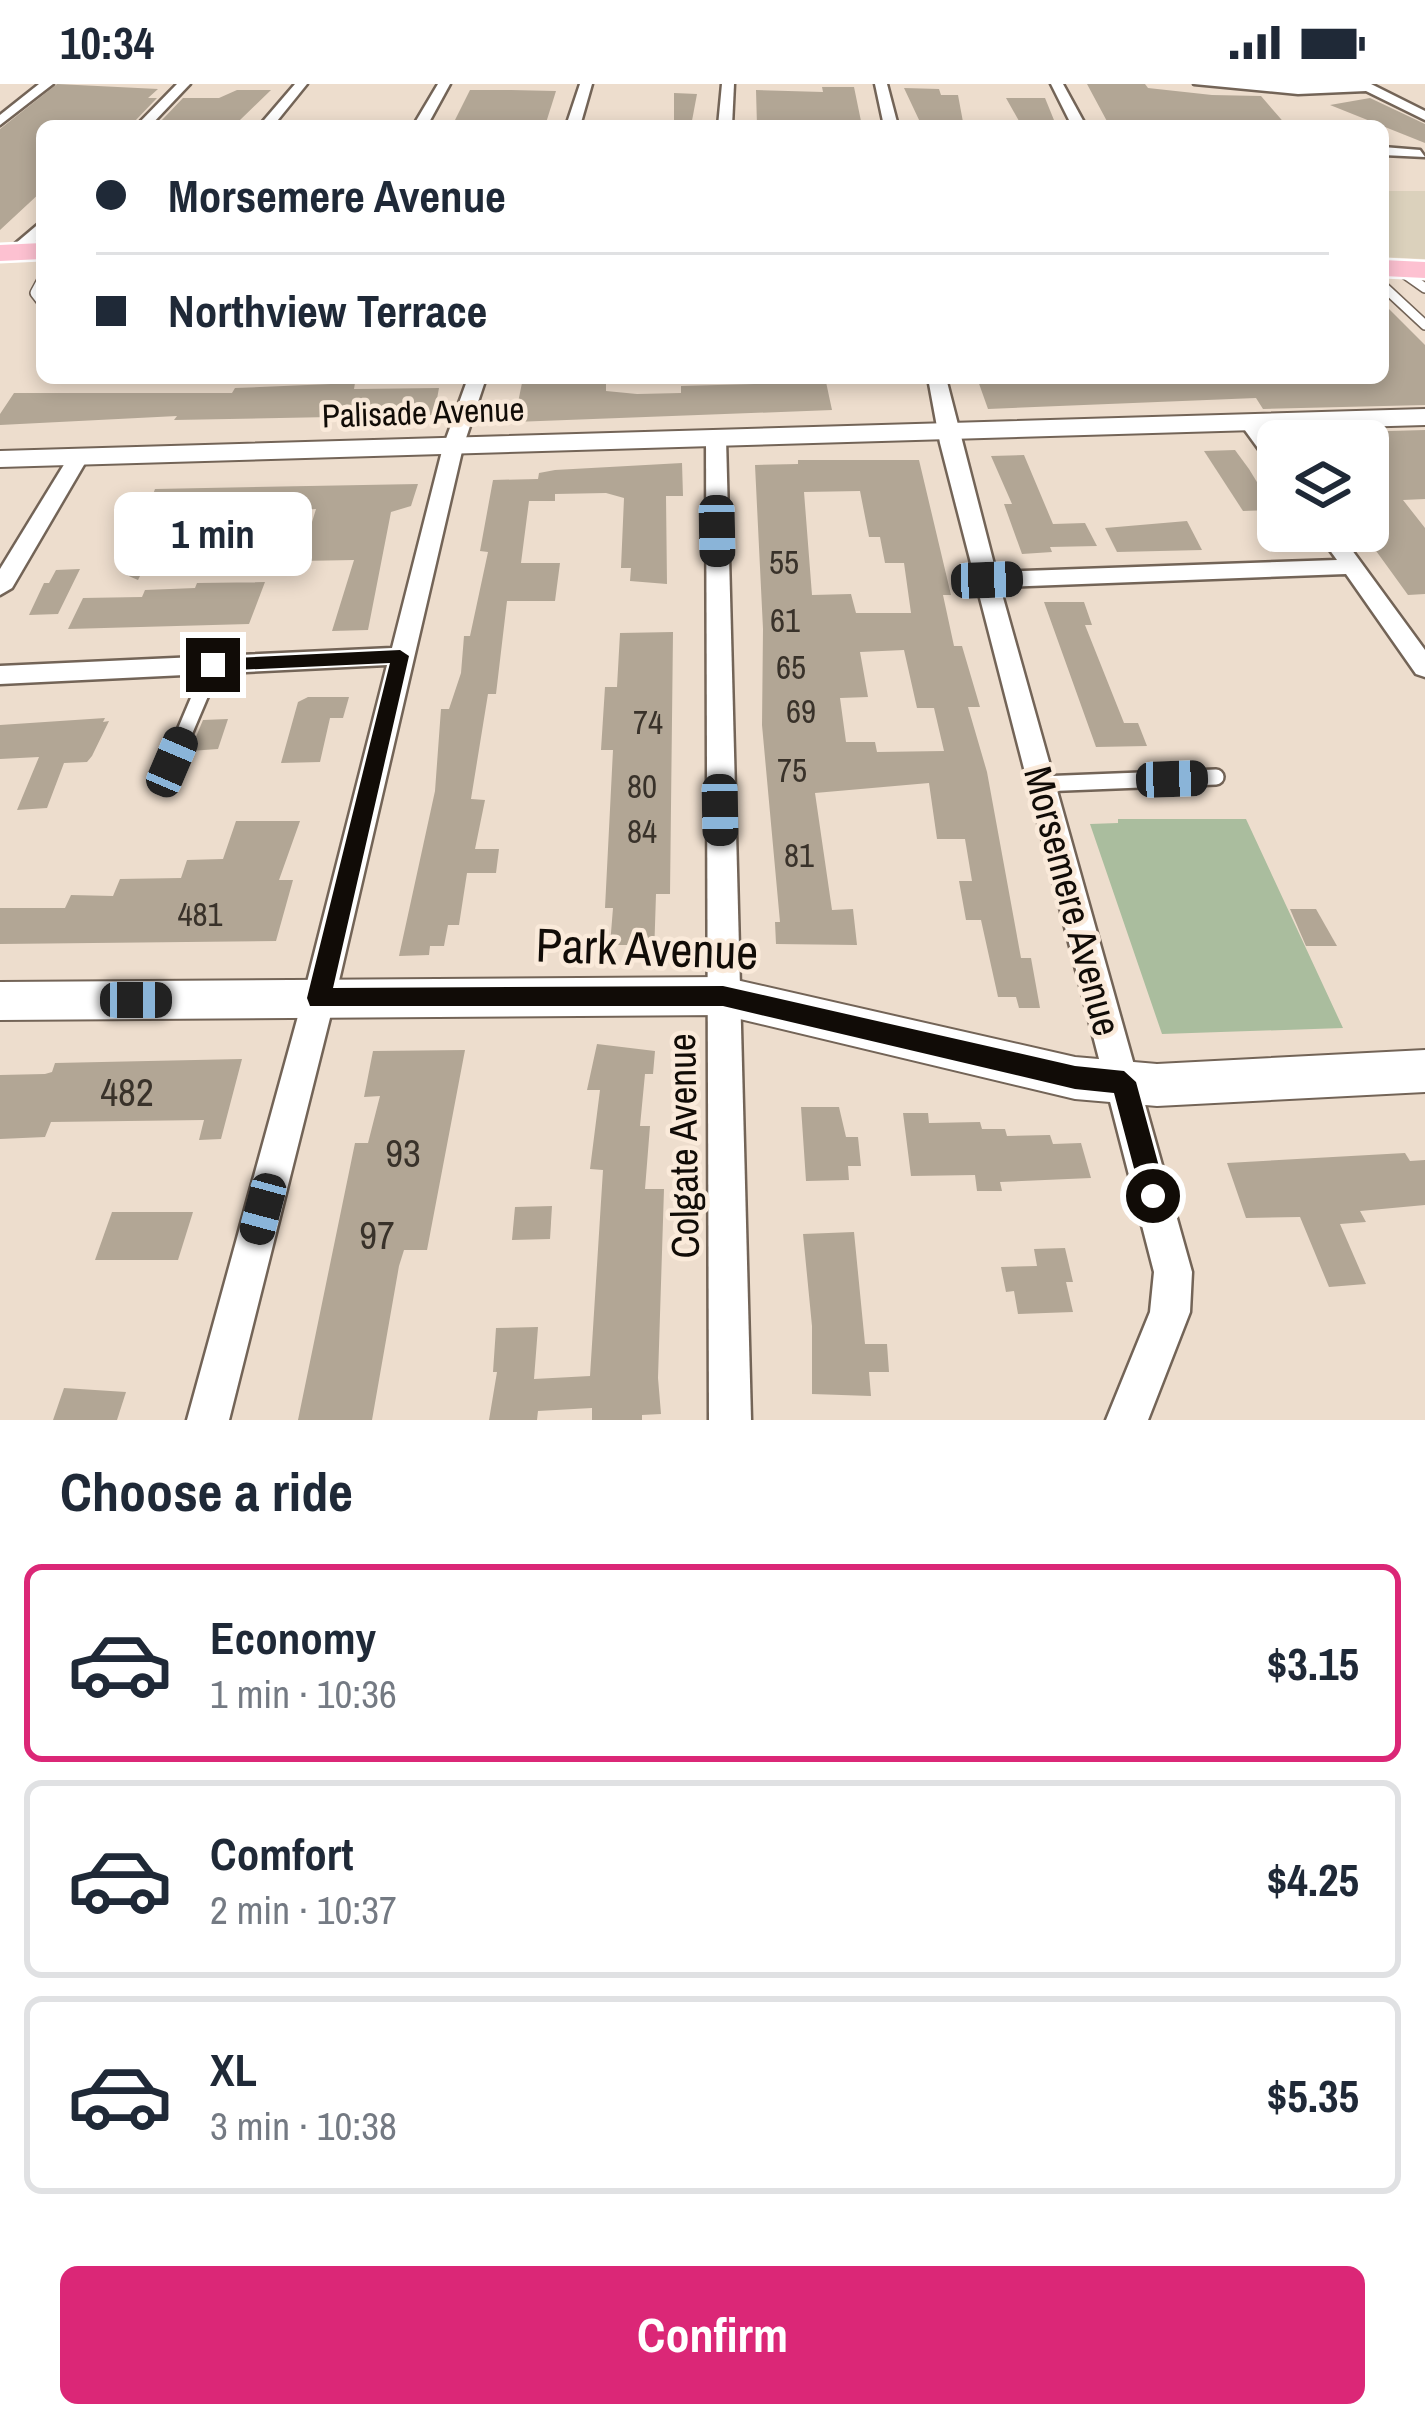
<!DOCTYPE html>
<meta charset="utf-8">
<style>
body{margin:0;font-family:"Archivo Narrow",sans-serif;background:#f6f6f7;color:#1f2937;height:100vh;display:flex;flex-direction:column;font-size:45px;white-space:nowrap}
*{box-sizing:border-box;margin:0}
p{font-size:39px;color:#747a83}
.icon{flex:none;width:66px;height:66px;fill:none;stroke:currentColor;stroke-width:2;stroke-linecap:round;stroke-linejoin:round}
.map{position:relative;height:1336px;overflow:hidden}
.sheet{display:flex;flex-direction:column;background:#fff;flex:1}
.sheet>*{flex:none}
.guide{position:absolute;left:36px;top:36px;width:1353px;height:264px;border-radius:18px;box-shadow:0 6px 18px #0003;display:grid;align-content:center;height:264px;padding:0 60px;background:#fff}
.controls{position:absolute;left:1257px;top:336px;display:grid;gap:24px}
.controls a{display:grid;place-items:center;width:132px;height:132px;border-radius:18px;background:#fff;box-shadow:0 6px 18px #0003;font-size:60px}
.end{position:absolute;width:54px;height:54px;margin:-27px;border:15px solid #110c07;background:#fff;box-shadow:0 0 0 6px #fff}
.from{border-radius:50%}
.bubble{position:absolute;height:84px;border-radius:18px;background:#fff;box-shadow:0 6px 18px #0003;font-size:39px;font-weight:800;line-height:84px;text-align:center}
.car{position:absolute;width:36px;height:72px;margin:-36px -18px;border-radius:15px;box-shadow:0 0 9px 3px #0007;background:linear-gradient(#222 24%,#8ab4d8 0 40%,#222 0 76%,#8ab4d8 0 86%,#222 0)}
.guide b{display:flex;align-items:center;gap:42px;height:114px;font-size:45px}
.guide b+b{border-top:3px solid #e0e1e3}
.guide i{width:30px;height:30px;background:#1f2937}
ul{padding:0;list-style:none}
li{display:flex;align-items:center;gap:36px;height:198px;margin:0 24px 18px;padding:0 36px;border:6px solid #e0e1e3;border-radius:18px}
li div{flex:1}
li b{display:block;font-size:45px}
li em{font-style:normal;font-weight:800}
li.current{border-color:#db2777}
li>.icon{width:108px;height:108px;stroke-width:1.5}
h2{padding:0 60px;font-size:54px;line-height:144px}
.button{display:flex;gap:24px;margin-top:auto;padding:24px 60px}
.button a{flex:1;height:138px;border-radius:18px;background:#db2777;color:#fff;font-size:48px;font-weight:800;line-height:138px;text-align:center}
.status{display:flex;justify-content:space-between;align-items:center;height:84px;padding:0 60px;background:#fff;direction:ltr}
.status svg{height:33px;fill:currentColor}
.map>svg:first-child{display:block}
.education{fill:#dbd1bc}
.green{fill:#aabd9e}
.building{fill:#b2a695;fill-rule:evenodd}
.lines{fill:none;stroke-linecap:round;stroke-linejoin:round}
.service-far2-casing{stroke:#736457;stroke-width:12}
.service-far1-casing{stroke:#736457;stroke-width:16}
.service-casing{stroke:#736457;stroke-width:20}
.minor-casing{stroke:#736457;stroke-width:5}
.tertiary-casing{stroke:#736457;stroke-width:4}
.primary-casing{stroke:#fff;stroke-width:5}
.service-far2{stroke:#fff;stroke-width:9}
.service-far1{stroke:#fff;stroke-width:12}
.service{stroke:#fff;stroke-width:15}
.minor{fill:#fff;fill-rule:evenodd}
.tertiary{fill:#fff;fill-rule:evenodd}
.primary{fill:#fdc1d1;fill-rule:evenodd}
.route{fill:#110c07}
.labels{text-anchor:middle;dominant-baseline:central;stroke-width:9;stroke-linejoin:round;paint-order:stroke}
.far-street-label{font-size:33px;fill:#110c07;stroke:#faeada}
.number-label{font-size:33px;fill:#39322a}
.street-label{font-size:39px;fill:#110c07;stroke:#faeada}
.near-number-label{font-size:39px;fill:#39322a}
.near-street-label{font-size:48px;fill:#110c07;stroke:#faeada}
</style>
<div class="status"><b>10:34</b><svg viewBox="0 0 49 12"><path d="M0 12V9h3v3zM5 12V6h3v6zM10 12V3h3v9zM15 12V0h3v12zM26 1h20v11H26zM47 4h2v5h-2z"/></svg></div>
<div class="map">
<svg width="1425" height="1336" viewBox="0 0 1425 1336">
<rect width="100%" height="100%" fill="#edddcd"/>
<path class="education" d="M1383,107H1425V175L1383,173Z"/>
<path class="green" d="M1118,735H1246L1343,944L1162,950L1090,740L1118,739Z"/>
<g class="building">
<path d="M57,0L158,5L148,14H157L135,37H117L111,42H42V107L0,146V45Z"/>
<path d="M1087,0H1145L1148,4L1212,11L1261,12L1287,42L1109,41Z"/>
<path d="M822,3H854L862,42H757L756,6L823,8Z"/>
<path d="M904,4L939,5L941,11H958L963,38H920Z"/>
<path d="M237,6H271L240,36L161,37L183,14H219Z"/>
<path d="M470,6H511L556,7L545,42H452Z"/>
<path d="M674,9L697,10L691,42H674Z"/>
<path d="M1006,14H1045L1056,41L1019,37Z"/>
<path d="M1370,14L1425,40V59L1330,21Z"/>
<path d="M1383,219L1425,261V321L1263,325L1256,314L988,325L977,294H1383Z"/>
<path d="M523,294L606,298V307L637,310L681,309V302L826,298L832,326L514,338Z"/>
<path d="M355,299L354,305L439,304L434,331L174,336L177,332L0,341V330L14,309H232L235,304Z"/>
<path d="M1425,346V415L1403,416L1425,444V510L1408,511L1374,464H1368V357H1287L1281,350Z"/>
<path d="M1235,366L1249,385L1274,426L1243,427L1204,367Z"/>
<path d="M1024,371L1053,440L1085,439L1097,462L1050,463L1052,468L1022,470L1004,420H1012L991,372Z"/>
<path d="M798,376H919L951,511H943L954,562H962L980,623H968L987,688L1021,874H1031L1040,924H1019L1016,913H998L981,836H966L959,797H972L965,755H937L929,699L815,709L832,826L853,825L857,861L776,860L775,838H780L762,641L763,545L755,381L798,380ZM860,407L869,453H880L885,479H904L911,529H856L851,510L812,511L804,408ZM904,566L917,624H934L944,667L877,668L875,658H846L840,614L868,613L860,568Z"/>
<path d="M682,379L683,412H666L667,500L630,497L631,484H621L624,414L606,409L555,410V417H529L521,479H560L555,517H507L496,610H488L471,715L485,716L475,765H499L496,789H467L459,841H448L444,862H430L429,871L399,872L435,707L441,625H449L461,589L464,552H470L488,468L480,467L493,396L538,395L539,389L555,386Z"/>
<path d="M418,400L411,422L391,428L368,546L332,547L354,476L300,477L316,425L168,436L138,496L124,490L155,405Z"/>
<path d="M1187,437L1202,466L1117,468L1105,444Z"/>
<path d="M80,485L58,530L29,531L44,499H49L56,486Z"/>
<path d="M265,498L249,540L68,545L83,514L142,513L145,506L195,504L197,499Z"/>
<path d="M1044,518H1084L1092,541H1085L1124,639H1138L1147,662L1096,663Z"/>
<path d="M673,548L670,810H656L654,872H632V861H610L613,824H605L613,666H601L605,603H617L620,549Z"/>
<path d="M308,613H349L343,634H330L320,678L281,679L298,618Z"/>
<path d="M105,634L103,638L109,637L92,672L87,678L64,679L47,724L17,726L39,673L0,675V641Z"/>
<path d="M228,635L218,665L190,667L203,636Z"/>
<path d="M236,737H300L279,796H293L276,857L0,860V824H65L71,811L113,812L120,795L181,794L187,776L223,775Z"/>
<path d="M1290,825H1316L1337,862H1306Z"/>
<path d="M597,960L655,967L653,990H645L640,1042H650L645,1105H664L658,1294L661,1330L642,1331V1336H592V1324L538,1327L537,1336H489L497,1288H493L496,1244L538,1243L534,1295L590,1292L603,1086L590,1085L600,1006H587Z"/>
<path d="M465,966L427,1166H404L399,1182L372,1336H298L355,1059H368L380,1012L364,1013L373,967Z"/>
<path d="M242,975L221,1055L199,1056L204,1036L51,1038L45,1053L0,1055V991L45,990L52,988L55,979Z"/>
<path d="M801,1023H839L846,1053H858L861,1082H848L849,1096L806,1097Z"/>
<path d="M903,1029H928L929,1039L980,1038L982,1045H1005L1007,1052L1050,1051L1053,1060L1081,1059L1091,1094L1000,1098L1002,1107H977L975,1091L911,1092Z"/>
<path d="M1405,1069L1410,1077L1425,1076V1121L1360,1127L1366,1138L1340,1140L1366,1200L1329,1203L1300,1133L1246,1134L1227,1079Z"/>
<path d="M552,1122L550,1155L512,1156L515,1123Z"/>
<path d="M112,1128H193L178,1176H95Z"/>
<path d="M854,1148L865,1260H887L889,1288H869L871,1312L812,1310V1242L803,1150Z"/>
<path d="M1065,1164L1073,1198H1066L1073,1228L1018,1230L1014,1207L1006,1208L1001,1183L1037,1182L1034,1165Z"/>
<path d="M64,1304L126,1308L117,1336H53Z"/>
</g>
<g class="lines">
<g class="service-far2-casing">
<g id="service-far2">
<path d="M1398,185L1425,204"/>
<path d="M42,196L35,209L42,218"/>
<path d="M1383,202L1425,241"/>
</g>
</g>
<g class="service-far1-casing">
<path id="service-far1" d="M204,603L213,581"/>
</g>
<g class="service-casing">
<g id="service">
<path d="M172,678L205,600"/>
<path d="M1040,700L1216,693"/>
</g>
</g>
<g class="minor-casing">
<g id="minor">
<path d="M39,0H53L0,41V31Z"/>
<path d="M177,0H190L150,42H136Z"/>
<path d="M295,0H307L273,42H259Z"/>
<path d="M438,0H450L427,42H413Z"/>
<path d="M580,0H592L580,42H566Z"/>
<path d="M722,0H734L732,42H718Z"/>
<path d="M875,0H887L898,42H884Z"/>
<path d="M1051,0H1063L1086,42H1072Z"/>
<path d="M1194,0H1371L1425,27V36L1366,7L1298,10Z"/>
<path d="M1383,63L1420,66L1425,73L1383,71Z"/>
<path d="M42,137V151L21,171H9V165Z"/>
<path d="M468,294H486L463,363L335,914L229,1336H187L303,914L387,581L0,600V582L392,564L443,363Z"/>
<path d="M928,294H946L996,488L1337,476L1316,447H1338L1425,566V593L1416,590L1346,490L1000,503L1192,1188L1190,1228L1148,1336H1106L1150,1228L1154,1188L940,359Z"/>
<path d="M1249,332C1269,341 1278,363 1278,384L1271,382L1239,338Z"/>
<path d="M716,348L726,354L751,1336H709L706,354Z"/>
<path d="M78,368L88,374L12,504L0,511V485L68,374Z"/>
</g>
</g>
<g class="tertiary-casing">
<g id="tertiary">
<path d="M1425,325V341L0,383V367Z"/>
<path d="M723,893L1075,973L1157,980L1425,966V1008L1157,1022L1075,1015L723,931L0,936V898Z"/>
</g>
</g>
<g class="primary-casing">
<g id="primary">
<path d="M42,159V175L0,177V161Z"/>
<path d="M1383,176L1425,178V194L1383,192Z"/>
</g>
</g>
<use href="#service-far2" class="service-far2"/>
<use href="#service-far1" class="service-far1"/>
<use href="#service" class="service"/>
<use href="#minor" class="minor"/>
<use href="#tertiary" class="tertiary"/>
<use href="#primary" class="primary"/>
</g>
<path class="route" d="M400,566L409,572L333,904L723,902L1075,982L1124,987L1136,998L1167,1112L1163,1122L1153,1125L1144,1122L1114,1009L1075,1005L723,922H310L307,914L390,579L213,587L204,581L213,575Z"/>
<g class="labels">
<g class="far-street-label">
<text transform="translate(423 328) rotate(-2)">Palisade Avenue</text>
</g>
<g class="number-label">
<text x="784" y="478">55</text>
<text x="785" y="536">61</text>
<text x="791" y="583">65</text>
<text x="801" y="627">69</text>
<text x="648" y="638">74</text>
<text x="792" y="686">75</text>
<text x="642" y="702">80</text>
<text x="642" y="747">84</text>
<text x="799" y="771">81</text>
<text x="200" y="830">481</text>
</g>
<g class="street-label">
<text transform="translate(1073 817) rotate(75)">Morsemere Avenue</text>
<text transform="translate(683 1062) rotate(-91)">Colgate Avenue</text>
</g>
<g class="near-number-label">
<text x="127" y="1008">482</text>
<text x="403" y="1069">93</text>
<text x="377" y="1151">97</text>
</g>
<g class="near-street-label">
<text transform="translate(647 864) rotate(2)">Park Avenue</text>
</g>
</g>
</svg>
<div class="controls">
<a><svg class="icon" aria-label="layers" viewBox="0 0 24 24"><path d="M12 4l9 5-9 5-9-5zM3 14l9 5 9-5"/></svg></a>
</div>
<i class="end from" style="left:1153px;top:1112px"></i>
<i class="end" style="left:213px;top:581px"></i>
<div class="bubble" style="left:114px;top:408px;width:198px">1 min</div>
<i class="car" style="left:717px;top:447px;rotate:179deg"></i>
<i class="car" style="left:987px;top:496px;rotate:88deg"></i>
<i class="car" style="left:172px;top:678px;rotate:23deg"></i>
<i class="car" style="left:1172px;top:695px;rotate:88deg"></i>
<i class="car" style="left:720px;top:726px;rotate:179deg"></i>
<i class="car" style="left:136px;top:916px;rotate:90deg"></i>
<i class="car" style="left:263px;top:1125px;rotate:195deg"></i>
<div class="guide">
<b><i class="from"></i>Morsemere Avenue</b>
<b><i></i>Northview Terrace</b>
</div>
</div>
<section class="sheet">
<h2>Choose a ride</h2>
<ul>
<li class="current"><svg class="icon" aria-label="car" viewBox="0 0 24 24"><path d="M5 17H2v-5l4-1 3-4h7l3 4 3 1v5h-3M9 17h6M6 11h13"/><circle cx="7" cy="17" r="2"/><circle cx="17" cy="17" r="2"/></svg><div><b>Economy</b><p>1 min · 10:36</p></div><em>$3.15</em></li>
<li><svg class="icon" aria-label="car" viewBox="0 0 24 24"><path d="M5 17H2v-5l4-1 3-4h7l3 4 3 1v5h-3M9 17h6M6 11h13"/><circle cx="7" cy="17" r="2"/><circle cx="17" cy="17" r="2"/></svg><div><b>Comfort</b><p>2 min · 10:37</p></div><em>$4.25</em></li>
<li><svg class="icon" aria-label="car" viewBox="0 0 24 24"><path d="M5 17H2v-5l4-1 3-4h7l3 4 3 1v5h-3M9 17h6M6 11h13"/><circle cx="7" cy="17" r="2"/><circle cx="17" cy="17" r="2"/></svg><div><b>XL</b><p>3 min · 10:38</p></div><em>$5.35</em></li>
</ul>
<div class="button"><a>Confirm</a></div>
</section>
